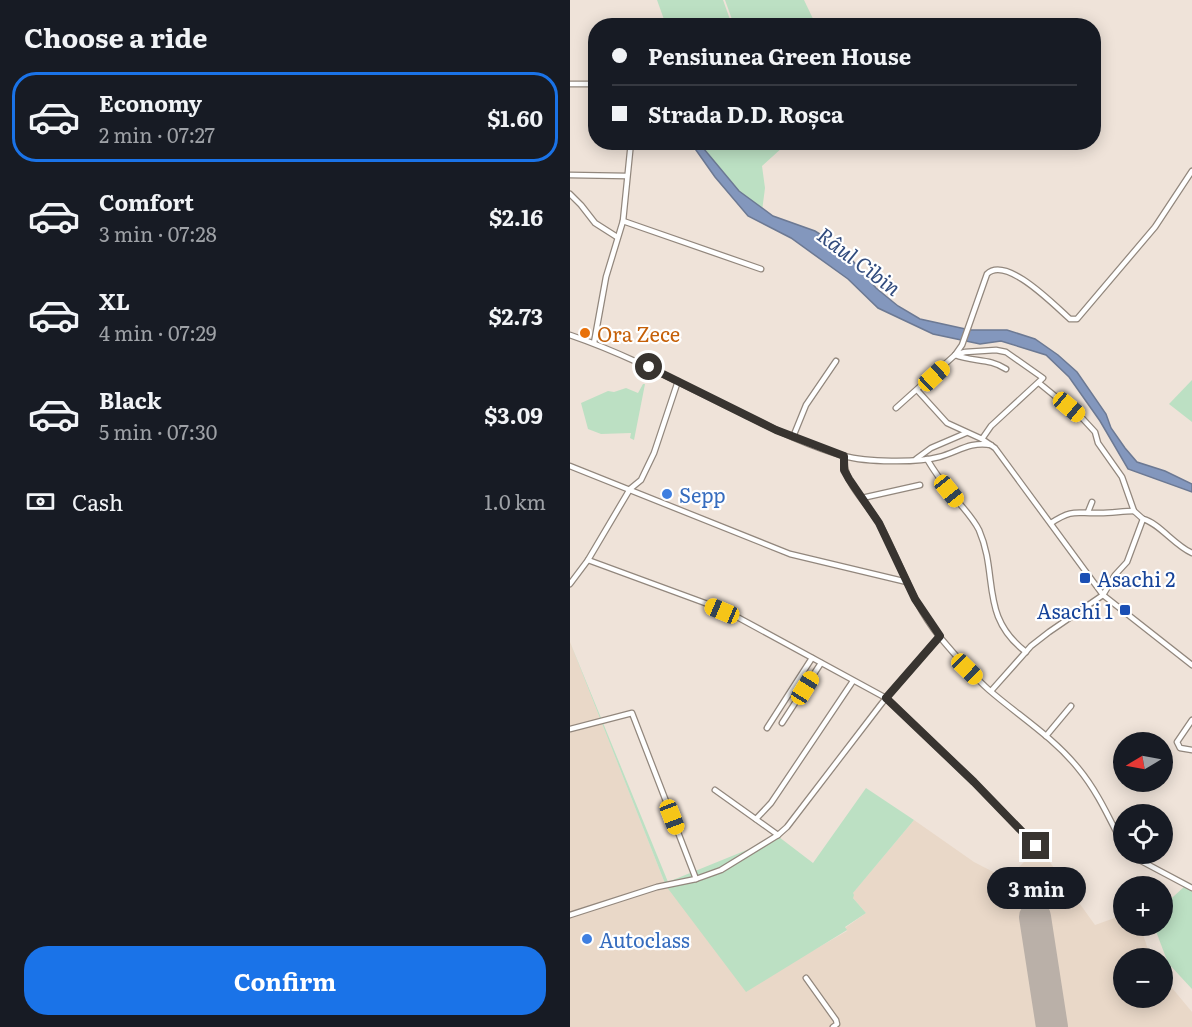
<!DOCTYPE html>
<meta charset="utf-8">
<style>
body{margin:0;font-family:Literata,serif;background:#20242c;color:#f1f3f6;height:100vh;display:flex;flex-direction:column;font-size:22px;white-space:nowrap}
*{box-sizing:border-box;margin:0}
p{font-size:20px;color:#9ea1a6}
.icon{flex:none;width:33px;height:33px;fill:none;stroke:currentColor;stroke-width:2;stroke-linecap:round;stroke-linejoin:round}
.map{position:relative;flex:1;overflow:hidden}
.sheet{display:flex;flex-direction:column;background:#171b24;width:570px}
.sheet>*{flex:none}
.guide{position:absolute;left:18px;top:18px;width:513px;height:132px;border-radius:24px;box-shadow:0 3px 15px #0003;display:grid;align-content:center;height:132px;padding:0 24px;background:#171b24}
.needle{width:39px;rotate:260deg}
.buttons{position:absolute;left:543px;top:732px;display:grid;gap:12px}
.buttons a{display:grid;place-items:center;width:60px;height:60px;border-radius:50%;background:#171b24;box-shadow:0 3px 15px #0003;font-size:30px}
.end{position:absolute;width:27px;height:27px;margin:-14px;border:8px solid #383430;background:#fff;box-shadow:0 0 0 3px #fff}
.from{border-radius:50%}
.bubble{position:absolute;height:42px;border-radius:21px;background:#171b24;box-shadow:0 3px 15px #0003;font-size:20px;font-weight:700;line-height:42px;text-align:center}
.car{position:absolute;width:18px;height:36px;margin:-18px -9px;border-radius:8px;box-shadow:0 0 4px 2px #0007;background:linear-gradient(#f5c518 24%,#345 0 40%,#f5c518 0 76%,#345 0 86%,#f5c518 0)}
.guide b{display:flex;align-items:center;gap:21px;height:57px;font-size:22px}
.guide b+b{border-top:2px solid #363941}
.guide i{width:15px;height:15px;background:#f1f3f6}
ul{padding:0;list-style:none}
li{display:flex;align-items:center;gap:18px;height:90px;margin:0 12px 9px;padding:0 12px;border:3px solid transparent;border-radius:24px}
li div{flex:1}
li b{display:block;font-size:22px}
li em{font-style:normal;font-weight:700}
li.on{border-color:#1a73e8}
li>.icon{width:54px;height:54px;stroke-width:1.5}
h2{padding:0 24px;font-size:27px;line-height:72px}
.pay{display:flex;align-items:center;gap:15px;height:66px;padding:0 24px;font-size:22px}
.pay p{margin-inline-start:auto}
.action{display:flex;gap:12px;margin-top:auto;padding:12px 24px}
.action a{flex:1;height:69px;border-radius:24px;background:#1a73e8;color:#fff;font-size:24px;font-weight:700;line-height:69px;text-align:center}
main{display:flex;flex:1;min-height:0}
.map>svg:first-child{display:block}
.built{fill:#e9d8c8}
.green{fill:#bce0c3}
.water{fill:#8397bd;stroke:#6c7993;stroke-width:1.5}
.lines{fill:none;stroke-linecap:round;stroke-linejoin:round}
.runway{stroke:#bab0a8;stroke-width:32}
.minor-casing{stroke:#92877d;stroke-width:7}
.minor{stroke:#fff;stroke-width:4.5}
.route{stroke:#383430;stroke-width:8}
.food-dot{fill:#e8710a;stroke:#fff;stroke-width:2}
.shop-dot{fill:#3f7fe0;stroke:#fff;stroke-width:2}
.transit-dot{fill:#1a4fb4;stroke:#fff;stroke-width:2}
.labels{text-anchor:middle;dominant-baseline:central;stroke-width:4.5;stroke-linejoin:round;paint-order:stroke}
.food-label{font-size:20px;fill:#c56008;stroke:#fff;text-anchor:start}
.shop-label{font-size:20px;fill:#366cbe;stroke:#fff;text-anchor:start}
.transit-label{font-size:20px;fill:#164399;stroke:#fff;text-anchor:start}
.water-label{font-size:21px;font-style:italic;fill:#324c7e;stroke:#fff}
</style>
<main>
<section class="sheet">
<h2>Choose a ride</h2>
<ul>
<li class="on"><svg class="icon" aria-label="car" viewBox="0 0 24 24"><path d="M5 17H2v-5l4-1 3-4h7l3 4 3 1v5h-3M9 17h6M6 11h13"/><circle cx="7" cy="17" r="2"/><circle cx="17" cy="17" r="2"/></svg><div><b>Economy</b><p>2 min · 07:27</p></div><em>$1.60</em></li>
<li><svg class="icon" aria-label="car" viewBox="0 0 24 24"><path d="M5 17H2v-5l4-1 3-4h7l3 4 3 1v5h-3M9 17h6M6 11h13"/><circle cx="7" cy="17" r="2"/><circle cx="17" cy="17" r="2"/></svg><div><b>Comfort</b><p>3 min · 07:28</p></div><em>$2.16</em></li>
<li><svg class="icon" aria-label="car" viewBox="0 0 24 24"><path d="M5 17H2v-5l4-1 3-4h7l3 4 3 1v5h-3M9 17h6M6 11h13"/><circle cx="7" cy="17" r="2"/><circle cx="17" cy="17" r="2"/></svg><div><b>XL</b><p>4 min · 07:29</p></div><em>$2.73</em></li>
<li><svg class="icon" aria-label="car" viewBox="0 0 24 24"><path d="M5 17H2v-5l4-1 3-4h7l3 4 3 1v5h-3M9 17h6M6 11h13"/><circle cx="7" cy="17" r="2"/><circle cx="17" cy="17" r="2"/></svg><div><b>Black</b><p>5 min · 07:30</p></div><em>$3.09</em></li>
</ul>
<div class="pay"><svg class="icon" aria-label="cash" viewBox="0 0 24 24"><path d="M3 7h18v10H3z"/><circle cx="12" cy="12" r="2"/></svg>Cash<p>1.0 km</p></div>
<div class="action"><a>Confirm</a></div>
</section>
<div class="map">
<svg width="622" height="1027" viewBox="0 0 622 1027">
<rect width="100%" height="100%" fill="#efe3d9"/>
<path class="built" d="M0,642L96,886L237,954L277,931L275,928L296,913L283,898L282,894L344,820L404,862L437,879L469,847L525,925L553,915L554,926H570L581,958H554V998H592L593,977L622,1012V1027H0Z"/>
<g class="green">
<path d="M87,0H153L162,25H96Z"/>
<path d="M155,0H234L245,23V25H164Z"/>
<path d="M131,143H215L213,147L192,166L195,188L192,211L162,189Z"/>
<path d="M622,380V422L599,404Z"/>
<path d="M73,384H75L64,440L60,438L61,433L31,434L18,429L11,403L38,391L44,392L56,388L68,393Z"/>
<path d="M0,642L98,882L209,837L243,863L296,788L344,820L283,893L284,895L283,898L296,913L275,927L277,930L176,992L96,886Z"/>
<path d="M615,886L622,890V989L598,963L584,926H592L593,906Z"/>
</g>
<path class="water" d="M121,143H129L169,191L203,216L245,231L271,247L306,288L328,306L350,319L400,330H437L465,339L488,355L507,372L536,414L541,428L555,448L567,462L595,471L622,484V492L558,469L530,421L499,377L476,355L431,341L410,344L363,334L308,308L278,279L221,238L178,216L145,177Z"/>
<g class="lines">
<path class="runway" d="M465,917L482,1027"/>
<g class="minor-casing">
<g id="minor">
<path d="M0,84H26"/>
<path d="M0,175L57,176"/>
<path d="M0,194L11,205L25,223L47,237"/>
<path d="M53,221L191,269"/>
<path d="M0,335C62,356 119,388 177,416C208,431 241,447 274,456C296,462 347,463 369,457C388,452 400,441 421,445"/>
<path d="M24,343L36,277L53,221L61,142"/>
<path d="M385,355L392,345L417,274C436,255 484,305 500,319H507L585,227L622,171"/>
<path d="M385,355C403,362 420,358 436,369"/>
<path d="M348,391L377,423L412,439L425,448L533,595L622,665"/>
<path d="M326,408L385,355L395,352L426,350L436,352L473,378L421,426L412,439"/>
<path d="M223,437L236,405L266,361"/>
<path d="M275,456C271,482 297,502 309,523C330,561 342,603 369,636C385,655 401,674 419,690C449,716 483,737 508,768C528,792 540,820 554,847"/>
<path d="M346,459L361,448L396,433"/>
<path d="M357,459C364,471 372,482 381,493C390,505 402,516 409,530C429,576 409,616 456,652"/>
<path d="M0,466L220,554L337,582"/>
<path d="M292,498L350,485"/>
<path d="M518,512L522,502"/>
<path d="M573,519C589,523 604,545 622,553"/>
<path d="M481,523C504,508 506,514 530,513C542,513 553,511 564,511"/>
<path d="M18,560L135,603L169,618L316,698L404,782L466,846"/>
<path d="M0,584L18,560L60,489L71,480L84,453L108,381"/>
<path d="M421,691L461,646L479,632L533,595L545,575L557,562L573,519L564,511L552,477L528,443L525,432L513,419L469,383"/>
<path d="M622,720L607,742L610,748L622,750"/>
<path d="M212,723L251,663"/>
<path d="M197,728L242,658"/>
<path d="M0,729L62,713L126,879"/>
<path d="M476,736L501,706"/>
<path d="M145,790L208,835"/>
<path d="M186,819L201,803L283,681"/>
<path d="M558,854L622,888"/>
<path d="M0,915L87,887L126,879L151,870L208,835L217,827L312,703L370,636"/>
<path d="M236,978L266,1020L267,1024L263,1027"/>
</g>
</g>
<use href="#minor" class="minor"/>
</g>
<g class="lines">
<path class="route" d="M79,367L206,430L274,456V470L279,479L309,523L345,599L370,636L316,698L404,782L466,846"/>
</g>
<circle class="food-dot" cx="15" cy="333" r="6"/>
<g class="shop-dot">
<circle cx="97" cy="494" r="6"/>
<circle cx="17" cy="939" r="6"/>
</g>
<g class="transit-dot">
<rect x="509" y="572" width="12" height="12" rx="3"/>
<rect x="549" y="604" width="12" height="12" rx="3"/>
</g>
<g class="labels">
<g class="food-label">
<text x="27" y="333">Ora Zece</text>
</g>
<g class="shop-label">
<text x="109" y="494">Sepp</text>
<text x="29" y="939">Autoclass</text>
</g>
<g class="transit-label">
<text x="527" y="578">Asachi 2</text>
<text x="543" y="610" text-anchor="end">Asachi 1</text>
</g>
<g class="water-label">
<text transform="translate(290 260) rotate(37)">Râul Cibin</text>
</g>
</g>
</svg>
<div class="buttons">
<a><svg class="needle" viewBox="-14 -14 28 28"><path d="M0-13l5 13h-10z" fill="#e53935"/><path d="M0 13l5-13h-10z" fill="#9ea1a6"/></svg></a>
<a><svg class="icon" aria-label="locate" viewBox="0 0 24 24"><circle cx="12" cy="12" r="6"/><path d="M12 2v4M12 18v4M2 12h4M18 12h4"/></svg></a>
<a>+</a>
<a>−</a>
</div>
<i class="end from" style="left:79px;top:367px"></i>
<i class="end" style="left:466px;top:846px"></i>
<div class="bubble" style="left:417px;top:867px;width:99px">3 min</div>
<i class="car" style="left:364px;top:376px;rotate:47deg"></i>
<i class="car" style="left:499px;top:407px;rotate:130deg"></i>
<i class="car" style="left:379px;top:491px;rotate:141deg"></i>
<i class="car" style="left:152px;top:611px;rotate:293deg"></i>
<i class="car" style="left:397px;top:669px;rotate:134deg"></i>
<i class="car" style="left:235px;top:688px;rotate:32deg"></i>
<i class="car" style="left:102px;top:817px;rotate:159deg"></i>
<div class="guide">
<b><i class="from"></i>Pensiunea Green House</b>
<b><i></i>Strada D.D. Roșca</b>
</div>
</div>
</main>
